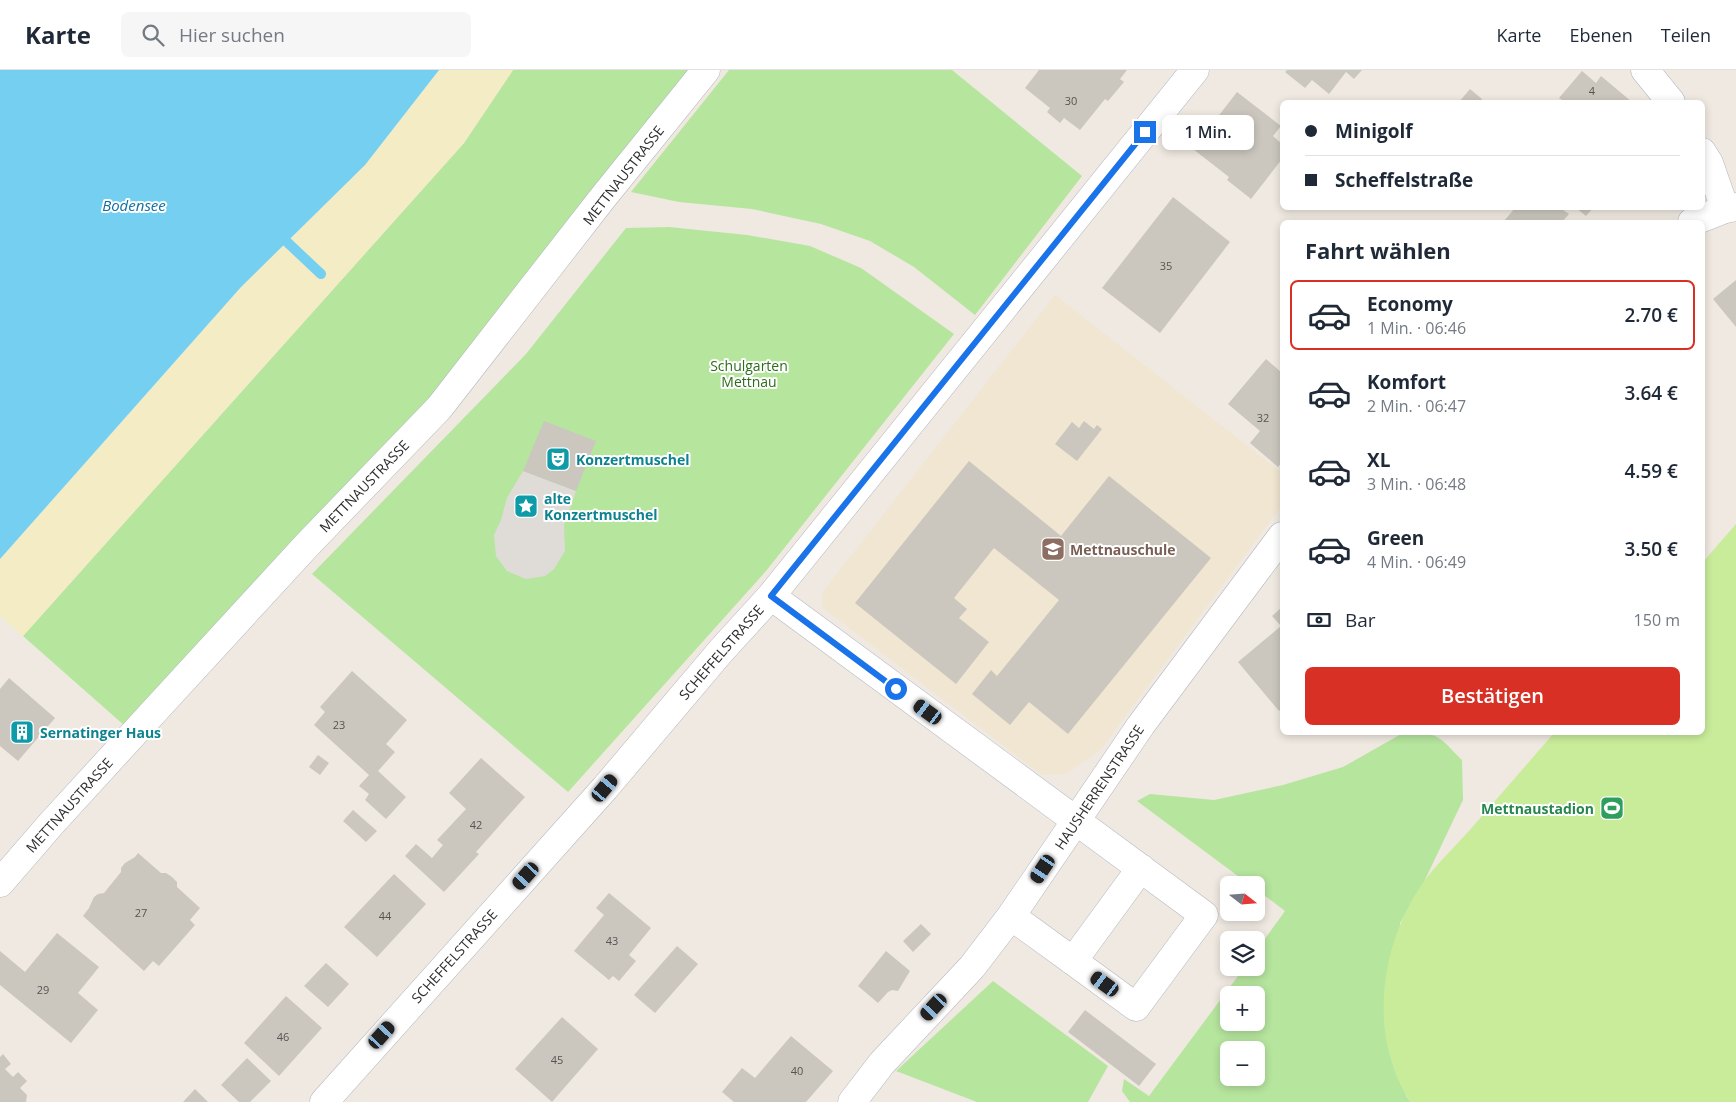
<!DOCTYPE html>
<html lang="de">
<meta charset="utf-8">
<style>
body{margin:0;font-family:"Open Sans",sans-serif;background:#f6f6f7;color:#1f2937;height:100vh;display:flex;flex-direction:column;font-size:19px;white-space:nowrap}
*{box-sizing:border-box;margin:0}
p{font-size:16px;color:#747a83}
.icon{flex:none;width:28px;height:28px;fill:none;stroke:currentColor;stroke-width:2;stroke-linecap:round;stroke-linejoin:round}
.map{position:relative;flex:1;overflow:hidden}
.sheet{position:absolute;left:1280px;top:150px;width:425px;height:515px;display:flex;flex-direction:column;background:#fff;border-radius:8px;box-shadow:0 2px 8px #0003}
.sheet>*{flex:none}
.top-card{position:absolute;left:1280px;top:30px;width:425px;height:110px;border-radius:8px;box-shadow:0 2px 8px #0003;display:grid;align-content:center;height:110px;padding:0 25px;background:#fff}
.needle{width:32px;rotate:107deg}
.buttons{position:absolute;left:1220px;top:806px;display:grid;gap:10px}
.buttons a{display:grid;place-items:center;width:45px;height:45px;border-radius:8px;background:#fff;box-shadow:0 2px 8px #0003;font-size:25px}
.end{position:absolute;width:22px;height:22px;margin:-11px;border:6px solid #1a73e8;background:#fff;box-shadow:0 0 0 2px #fff}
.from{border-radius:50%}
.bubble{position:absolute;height:35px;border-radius:8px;background:#fff;box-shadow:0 2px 8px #0003;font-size:16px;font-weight:600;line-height:35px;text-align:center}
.car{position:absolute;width:15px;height:30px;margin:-15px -8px;border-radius:6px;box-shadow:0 0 4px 1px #0007;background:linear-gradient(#222 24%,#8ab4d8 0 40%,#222 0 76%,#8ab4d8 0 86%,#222 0)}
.top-card b{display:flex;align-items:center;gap:18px;height:48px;font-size:19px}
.top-card b+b{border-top:1px solid #e0e1e3}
.top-card i{width:12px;height:12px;background:#1f2937}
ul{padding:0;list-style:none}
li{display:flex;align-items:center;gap:15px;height:70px;margin:0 10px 8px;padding:0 15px;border:2px solid transparent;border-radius:8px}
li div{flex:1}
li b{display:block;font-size:19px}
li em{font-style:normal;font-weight:600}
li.on{border-color:#d93025}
li>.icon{width:45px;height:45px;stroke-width:1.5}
h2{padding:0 25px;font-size:22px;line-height:60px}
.pay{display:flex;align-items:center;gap:12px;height:55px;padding:0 25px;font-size:19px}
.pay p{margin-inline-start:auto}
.primary-button{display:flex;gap:10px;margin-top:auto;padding:10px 25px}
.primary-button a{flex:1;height:58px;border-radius:8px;background:#d93025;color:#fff;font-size:20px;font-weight:600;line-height:58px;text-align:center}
header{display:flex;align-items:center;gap:30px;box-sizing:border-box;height:70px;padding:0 25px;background:#fff;border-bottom:1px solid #e0e1e3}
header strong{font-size:24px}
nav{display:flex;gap:28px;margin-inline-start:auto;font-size:18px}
.search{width:350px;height:45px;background:#f6f6f7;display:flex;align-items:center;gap:12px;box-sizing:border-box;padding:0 18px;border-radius:8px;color:#747a83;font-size:19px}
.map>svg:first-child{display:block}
.education{fill:#f0e6d1}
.green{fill:#b6e59e;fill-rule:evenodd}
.sand{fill:#f3ecc5}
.pitch{fill:#c9ec9a}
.plaza{fill:#dfdcd8}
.water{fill:#75cff0}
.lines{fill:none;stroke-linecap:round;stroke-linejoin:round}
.stream{stroke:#75cff0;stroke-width:10}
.building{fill:#cbc7bf}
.minor-casing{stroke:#b4b7c1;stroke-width:29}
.minor{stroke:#fff;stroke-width:28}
.route{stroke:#1a73e8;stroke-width:6}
.labels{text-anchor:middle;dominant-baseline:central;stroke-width:4;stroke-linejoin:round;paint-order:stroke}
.number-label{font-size:11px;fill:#555452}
.street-label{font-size:14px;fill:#2e2e2e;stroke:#fff}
.park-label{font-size:14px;fill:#2c6e1b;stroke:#fff}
.culture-label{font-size:14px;font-weight:bold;fill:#0d838f;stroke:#fff;text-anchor:start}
.education-label{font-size:14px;font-weight:bold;fill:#785e54;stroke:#fff;text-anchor:start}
.leisure-label{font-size:14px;font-weight:bold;fill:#27864d;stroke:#fff;text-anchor:end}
.water-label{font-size:15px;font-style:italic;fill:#0d6fa3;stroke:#fff}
</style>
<header>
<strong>Karte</strong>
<div class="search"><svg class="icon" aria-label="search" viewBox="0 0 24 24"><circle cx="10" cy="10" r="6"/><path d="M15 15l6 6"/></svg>Hier suchen</div>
<nav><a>Karte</a><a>Ebenen</a><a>Teilen</a></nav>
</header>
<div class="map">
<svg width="1736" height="1032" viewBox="0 0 1736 1032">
<rect width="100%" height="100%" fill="#efe9e1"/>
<path class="education" d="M1055,225L1282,403V435L1101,679L1066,704L1042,705L823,538L822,523Z"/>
<g class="green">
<path d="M513,0H701L431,327L125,656L23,566L464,73Z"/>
<path d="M729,0H952L1082,106L975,245L914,197L870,171L821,154L752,139L679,132L631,122Z"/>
<path d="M669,157L747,165L810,176L861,198L954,264L766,501L568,722L312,504L526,284L626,158Z"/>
<path d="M1403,663C1440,663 1436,664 1462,690L1463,730L1423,814L1400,853L1406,1026L1411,1032H1130L1122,1021L1124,1009L1149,1026L1244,898H1256V881L1285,841L1256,819V815H1250L1137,731L1150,724L1214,730L1283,715L1343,697ZM1229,925H1256V952H1229ZM1229,980H1256V1008H1229Z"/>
<path d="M993,911L1108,996L1088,1032H977L896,1001Z"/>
</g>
<path class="sand" d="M439,0H513L464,73L23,566L0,546V489L241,217L365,95Z"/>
<path class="pitch" d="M1736,454V1032H1411C1397,1014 1388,984 1385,962C1379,910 1393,857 1422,814C1437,793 1458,774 1475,754C1501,724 1528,693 1554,663L1702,662L1703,492Z"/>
<path class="plaza" d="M523,401L576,421L564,455L565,481L554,499L545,506L526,509L507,501L496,486L494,465L501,450L507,428Z"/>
<path class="water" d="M0,0H439L365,95L241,217L0,489Z"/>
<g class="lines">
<path class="stream" d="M287,172L321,204"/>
</g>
<g class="building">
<path d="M1039,0H1127L1120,9L1124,12L1108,31L1105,29L1080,60L1064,48L1060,53L1047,42L1050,38L1025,18Z"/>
<path d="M1287,0H1362L1354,9L1346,2L1329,24L1312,10L1305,18L1285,2Z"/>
<path d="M1582,1L1596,13L1601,6L1632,32H1565L1559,28Z"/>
<path d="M1470,19L1482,29L1479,32H1459Z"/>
<path d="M1237,22L1281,56L1273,66L1282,74V89L1251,129L1227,110L1229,107L1193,79L1195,69L1197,67L1203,66Z"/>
<path d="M1173,127L1230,172L1160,263L1102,218Z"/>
<path d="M1515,138H1560L1569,144L1562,152H1505L1504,151Z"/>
<path d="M1576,138H1593L1586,146Z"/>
<path d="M1736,210V257L1713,229Z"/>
<path d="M1266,289L1282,303V392L1278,397L1250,373L1260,361L1228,334Z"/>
<path d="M544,351L596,371L576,421L523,401Z"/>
<path d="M1084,351L1094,359L1097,355L1102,359L1077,391L1055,374L1072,352L1079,358Z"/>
<path d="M969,391L1061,466L1109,406L1211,488L1068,664L1029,632L1010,655L972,624L991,600L997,606L1059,530L994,478L954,528L967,539L959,548L989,572L956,614L855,533Z"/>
<path d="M1282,537V638L1279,641L1238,592L1281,556L1272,546Z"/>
<path d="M352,601L407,650L386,674L395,682L378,701L406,727L386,749L365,730L369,724L359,716L369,705L314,655L325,642L320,637Z"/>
<path d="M9,608L55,648L18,691L0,676V619Z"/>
<path d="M318,685L329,693L320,705L309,697Z"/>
<path d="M481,688L525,727L476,782L479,784L444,822L405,786L416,774L432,788L443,775L437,770L466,739L449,723Z"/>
<path d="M353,740L377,761L366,772L343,751Z"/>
<path d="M138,783L161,803H166L172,807L177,812V817L200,838L190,850L195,855L159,896L153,891L144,901L83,846L89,838L94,827L98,824L104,823L121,802V798L125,793L135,787Z"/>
<path d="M394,804L426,834L377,887L344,857Z"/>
<path d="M609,823L651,858L629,885L636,891L619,911L613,906L609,910L574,881L604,845L596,838Z"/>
<path d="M921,854L931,864L913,882L903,871Z"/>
<path d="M57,863L99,897L78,923L98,940L71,973L0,915V881L25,902Z"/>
<path d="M677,876L698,894L655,943L634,925Z"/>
<path d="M886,881L910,901L898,921L892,920L888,922L878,933L858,916Z"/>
<path d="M326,893L349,914L328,937L304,916Z"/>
<path d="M286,926L322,958L279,1006L244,973Z"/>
<path d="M1085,940L1156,994L1139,1016L1068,962Z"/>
<path d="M562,947L598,979L552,1032L515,999Z"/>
<path d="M791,966L833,1001L806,1032H734L722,1022L742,998L755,1008Z"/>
<path d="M3,984L11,994L5,999L13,1007L18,1002L27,1011L20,1018L27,1025L26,1032H0V987Z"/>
<path d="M247,988L271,1011L250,1032H239L221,1015Z"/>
<path d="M195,1019L208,1032H183Z"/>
</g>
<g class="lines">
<g class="minor-casing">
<g id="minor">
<path d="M1645,0L1671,32"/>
<path d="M1702,82L1709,93L1725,139"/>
<path d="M1692,152L1725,139L1736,137"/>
<path d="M771,526L1204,845L1136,937L1073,891L1141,798"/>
<path d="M0,813L51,754L148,648L307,475L439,338L601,130L706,0"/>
<path d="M1011,846L1073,891"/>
<path d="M324,1032L605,718L720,582L771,526L1195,0"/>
<path d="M852,1032L882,993L972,897L1011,846L1141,655L1282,466"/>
</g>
</g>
<use href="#minor" class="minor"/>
</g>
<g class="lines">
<path class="route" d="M896,619L771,526L1145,62"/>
</g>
<defs>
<g id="theatre-square" transform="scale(1.25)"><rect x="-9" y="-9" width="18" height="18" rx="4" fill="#0f9aa8" stroke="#fff"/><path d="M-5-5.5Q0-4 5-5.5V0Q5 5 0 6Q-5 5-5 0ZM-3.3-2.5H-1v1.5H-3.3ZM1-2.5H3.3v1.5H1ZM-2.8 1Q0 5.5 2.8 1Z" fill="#fff"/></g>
<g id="sight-square" transform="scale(1.25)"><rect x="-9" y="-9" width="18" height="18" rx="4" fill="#0f9aa8" stroke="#fff"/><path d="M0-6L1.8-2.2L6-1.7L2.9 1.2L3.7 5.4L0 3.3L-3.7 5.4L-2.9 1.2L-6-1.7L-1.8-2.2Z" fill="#fff"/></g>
<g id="school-square" transform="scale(1.25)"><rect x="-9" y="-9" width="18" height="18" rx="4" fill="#8d6e63" stroke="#fff"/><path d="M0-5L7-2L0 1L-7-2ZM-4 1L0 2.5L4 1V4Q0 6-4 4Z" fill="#fff"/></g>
<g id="building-square" transform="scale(1.25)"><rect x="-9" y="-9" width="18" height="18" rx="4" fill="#0f9aa8" stroke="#fff"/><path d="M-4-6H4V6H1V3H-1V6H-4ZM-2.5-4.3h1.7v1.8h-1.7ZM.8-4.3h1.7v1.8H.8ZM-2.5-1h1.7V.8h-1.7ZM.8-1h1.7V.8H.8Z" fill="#fff"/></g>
<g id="stadium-square" transform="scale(1.25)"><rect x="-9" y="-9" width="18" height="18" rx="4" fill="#2e9e5b" stroke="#fff"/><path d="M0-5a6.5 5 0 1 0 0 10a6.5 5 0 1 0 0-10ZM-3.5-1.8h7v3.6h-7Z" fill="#fff"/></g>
</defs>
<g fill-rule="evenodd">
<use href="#theatre-square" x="558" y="389"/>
<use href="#sight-square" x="526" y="436"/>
<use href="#school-square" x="1053" y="479"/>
<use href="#building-square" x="22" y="662"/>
<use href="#stadium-square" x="1612" y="738"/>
</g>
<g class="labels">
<g class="number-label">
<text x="1592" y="20">4</text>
<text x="1071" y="30">30</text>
<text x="1166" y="195">35</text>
<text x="1263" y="347">32</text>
<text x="339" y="654">23</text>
<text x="476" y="754">42</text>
<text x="141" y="842">27</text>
<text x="385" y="845">44</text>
<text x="612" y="870">43</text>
<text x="43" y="919">29</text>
<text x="283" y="966">46</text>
<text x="557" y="989">45</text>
<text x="797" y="1000">40</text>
</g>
<g class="street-label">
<text transform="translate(623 105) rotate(-52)">METTNAUSTRASSE</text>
<text transform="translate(364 416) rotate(-46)">METTNAUSTRASSE</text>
<text transform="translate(721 582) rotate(-49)">SCHEFFELSTRASSE</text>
<text transform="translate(1099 717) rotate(-56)">HAUSHERRENSTRASSE</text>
<text transform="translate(69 735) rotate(-48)">METTNAUSTRASSE</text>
<text transform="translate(454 886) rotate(-48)">SCHEFFELSTRASSE</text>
</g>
<g class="park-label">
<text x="749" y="295">Schulgarten<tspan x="749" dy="16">Mettnau</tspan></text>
</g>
<g class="culture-label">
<text x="576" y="389">Konzertmuschel</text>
<text x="544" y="428">alte<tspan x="544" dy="16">Konzertmuschel</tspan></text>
<text x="40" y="662">Sernatinger Haus</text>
</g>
<g class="education-label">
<text x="1070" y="479">Mettnauschule</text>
</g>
<g class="leisure-label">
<text x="1594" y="738">Mettnaustadion</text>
</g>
<g class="water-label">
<text x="134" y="135">Bodensee</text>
</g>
</g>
</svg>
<div class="buttons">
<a><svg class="needle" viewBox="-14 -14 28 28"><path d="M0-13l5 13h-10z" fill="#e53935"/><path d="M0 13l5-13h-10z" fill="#747a83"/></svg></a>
<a><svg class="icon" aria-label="layers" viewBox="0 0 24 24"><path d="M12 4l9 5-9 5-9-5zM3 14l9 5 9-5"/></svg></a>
<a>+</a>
<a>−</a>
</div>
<i class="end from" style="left:896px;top:619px"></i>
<i class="end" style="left:1145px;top:62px"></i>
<div class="bubble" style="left:1162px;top:45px;width:92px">1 Min.</div>
<i class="car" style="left:928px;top:642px;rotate:306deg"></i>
<i class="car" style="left:605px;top:718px;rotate:40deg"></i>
<i class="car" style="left:1043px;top:799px;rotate:214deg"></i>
<i class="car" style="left:526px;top:806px;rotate:222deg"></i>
<i class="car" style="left:1105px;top:914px;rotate:306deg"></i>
<i class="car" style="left:934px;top:937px;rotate:223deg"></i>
<i class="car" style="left:382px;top:965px;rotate:42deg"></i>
<div class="top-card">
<b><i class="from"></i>Minigolf</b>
<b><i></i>Scheffelstraße</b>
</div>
<section class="sheet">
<h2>Fahrt wählen</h2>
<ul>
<li class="on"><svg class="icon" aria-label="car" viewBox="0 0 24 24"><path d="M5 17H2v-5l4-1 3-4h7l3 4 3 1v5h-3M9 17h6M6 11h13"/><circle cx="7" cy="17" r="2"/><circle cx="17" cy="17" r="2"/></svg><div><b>Economy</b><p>1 Min. · 06:46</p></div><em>2.70 €</em></li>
<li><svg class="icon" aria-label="car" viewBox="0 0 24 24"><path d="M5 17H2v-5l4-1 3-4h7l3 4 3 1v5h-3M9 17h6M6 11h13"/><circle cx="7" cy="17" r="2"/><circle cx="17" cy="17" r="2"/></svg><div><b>Komfort</b><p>2 Min. · 06:47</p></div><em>3.64 €</em></li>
<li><svg class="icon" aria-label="car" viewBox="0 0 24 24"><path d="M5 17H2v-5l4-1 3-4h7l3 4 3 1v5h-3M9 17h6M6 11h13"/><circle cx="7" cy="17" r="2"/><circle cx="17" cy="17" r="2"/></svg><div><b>XL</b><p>3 Min. · 06:48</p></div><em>4.59 €</em></li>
<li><svg class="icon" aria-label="car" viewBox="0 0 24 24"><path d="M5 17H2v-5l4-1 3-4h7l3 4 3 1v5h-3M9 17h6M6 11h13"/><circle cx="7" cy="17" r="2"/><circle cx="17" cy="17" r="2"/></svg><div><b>Green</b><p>4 Min. · 06:49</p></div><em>3.50 €</em></li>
</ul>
<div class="pay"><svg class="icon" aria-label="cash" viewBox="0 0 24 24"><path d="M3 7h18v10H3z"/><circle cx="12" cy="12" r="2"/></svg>Bar<p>150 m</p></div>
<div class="primary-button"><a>Bestätigen</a></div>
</section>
</div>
